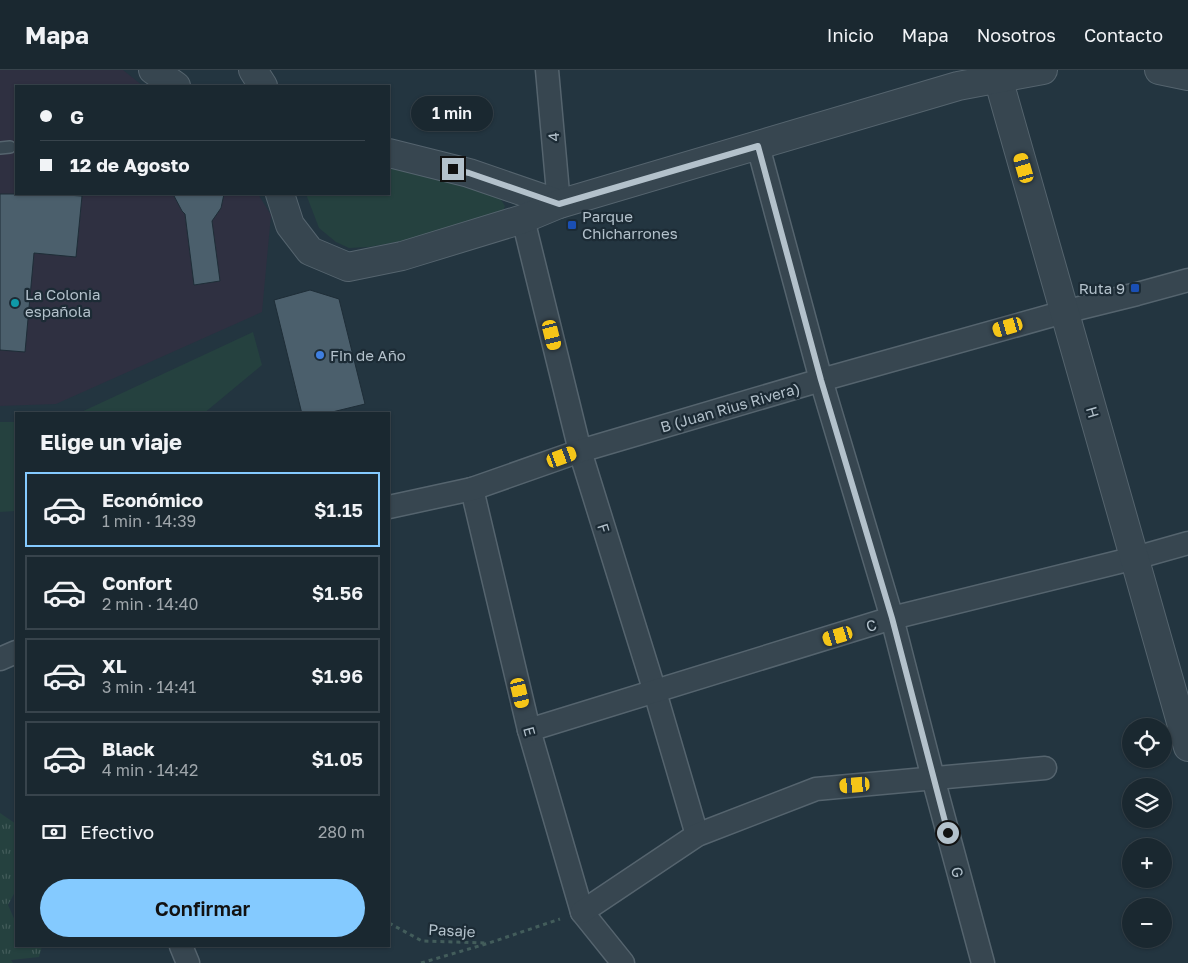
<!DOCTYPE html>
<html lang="es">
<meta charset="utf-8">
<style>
body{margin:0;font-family:"Golos Text",sans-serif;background:#233038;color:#f1f3f6;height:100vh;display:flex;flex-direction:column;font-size:19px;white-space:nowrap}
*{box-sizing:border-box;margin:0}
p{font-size:16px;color:#9fa6ab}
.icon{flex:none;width:28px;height:28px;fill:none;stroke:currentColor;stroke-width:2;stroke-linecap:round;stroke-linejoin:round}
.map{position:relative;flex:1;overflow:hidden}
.details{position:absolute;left:15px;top:342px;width:375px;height:535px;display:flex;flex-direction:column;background:#1a2830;border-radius:0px;box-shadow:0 1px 4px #0004,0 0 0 1px #38444c}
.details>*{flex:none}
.hud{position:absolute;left:15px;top:15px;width:375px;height:110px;border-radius:0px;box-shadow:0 1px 4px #0004,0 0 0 1px #38444c;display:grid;align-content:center;height:110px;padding:0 25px;background:#1a2830}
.controls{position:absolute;left:1122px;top:648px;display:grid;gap:10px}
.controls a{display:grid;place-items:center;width:50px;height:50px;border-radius:50%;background:#1a2830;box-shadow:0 1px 4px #0004,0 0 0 1px #38444c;font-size:25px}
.end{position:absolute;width:22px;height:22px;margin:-11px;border:6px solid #b3c1cb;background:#111;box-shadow:0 0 0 2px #111}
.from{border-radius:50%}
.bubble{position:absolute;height:35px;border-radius:18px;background:#1a2830;box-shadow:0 1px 4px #0004,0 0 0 1px #38444c;font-size:16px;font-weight:600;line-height:35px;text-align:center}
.car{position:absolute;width:15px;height:30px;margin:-15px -8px;border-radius:6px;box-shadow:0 0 4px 1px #0007;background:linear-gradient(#f5c518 24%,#345 0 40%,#f5c518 0 76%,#345 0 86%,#f5c518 0)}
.hud b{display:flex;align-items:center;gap:18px;height:48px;font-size:19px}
.hud b+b{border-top:1px solid #38444c}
.hud i{width:12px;height:12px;background:#f1f3f6}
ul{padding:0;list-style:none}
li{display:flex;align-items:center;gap:15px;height:75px;margin:0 10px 8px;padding:0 15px;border:2px solid #38444c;border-radius:0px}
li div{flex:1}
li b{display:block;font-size:19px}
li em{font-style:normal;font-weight:600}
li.selected{border-color:#84caff}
li>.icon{width:45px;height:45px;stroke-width:1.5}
h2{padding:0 25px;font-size:22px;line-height:60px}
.pay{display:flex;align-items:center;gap:12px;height:55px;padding:0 25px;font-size:19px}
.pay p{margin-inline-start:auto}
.cta{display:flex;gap:10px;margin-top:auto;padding:10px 25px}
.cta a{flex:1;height:58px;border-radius:30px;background:#84caff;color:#111;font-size:20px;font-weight:600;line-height:58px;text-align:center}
header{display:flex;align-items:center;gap:30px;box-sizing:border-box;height:70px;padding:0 25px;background:#1a2830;border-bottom:1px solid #38444c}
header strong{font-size:24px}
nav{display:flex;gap:28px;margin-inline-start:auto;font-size:18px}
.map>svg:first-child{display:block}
.medical{fill:#2f3041}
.grass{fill:url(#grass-tufts)}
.park{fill:#25413f}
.building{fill:#4b5f6c;stroke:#1e2d37}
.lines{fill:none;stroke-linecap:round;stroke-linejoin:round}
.service-casing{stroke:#55646e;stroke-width:14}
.minor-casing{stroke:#55646e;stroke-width:25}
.tertiary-casing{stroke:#55646e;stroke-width:30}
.path{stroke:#435d5b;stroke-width:3;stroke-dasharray:4 4;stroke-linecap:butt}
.service{stroke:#374650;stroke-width:11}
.minor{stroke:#374650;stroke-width:22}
.tertiary{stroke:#374650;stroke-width:28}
.route{stroke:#b3c1cb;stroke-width:6}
.transit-dot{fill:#1a4fb4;stroke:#1c2b35;stroke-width:2}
.culture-dot{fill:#0f9aa8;stroke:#1c2b35;stroke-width:2}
.shop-dot{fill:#3f7fe0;stroke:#1c2b35;stroke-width:2}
.labels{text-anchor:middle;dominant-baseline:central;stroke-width:4.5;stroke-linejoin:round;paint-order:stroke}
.street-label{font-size:15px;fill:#b3c1cb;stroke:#1c2b35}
.poi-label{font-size:15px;fill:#b3c1cb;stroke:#1c2b35;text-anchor:start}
</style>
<header>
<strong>Mapa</strong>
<nav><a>Inicio</a><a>Mapa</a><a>Nosotros</a><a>Contacto</a></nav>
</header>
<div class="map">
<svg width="1188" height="893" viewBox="0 0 1188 893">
<defs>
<pattern id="grass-tufts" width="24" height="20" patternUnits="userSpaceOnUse" patternTransform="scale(1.25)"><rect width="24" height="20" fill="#25413f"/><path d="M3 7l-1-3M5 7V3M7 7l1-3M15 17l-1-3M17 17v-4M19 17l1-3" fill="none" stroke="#425b59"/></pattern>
</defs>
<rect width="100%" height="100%" fill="#233540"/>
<path class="medical" d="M0,0H123L143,16H16V124H258L271,145L262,242L56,334L0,336Z"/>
<path class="grass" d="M0,743L16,754V820L8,835L16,853V876H42L39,887L11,890L13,893H0Z"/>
<g class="park">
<path d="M389,97L439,107L498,125L505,136L501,146L486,156L369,177L349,178L336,172L319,158L306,124H389Z"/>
<path d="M253,262L262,295L203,344H77Z"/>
<path d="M0,352H16V441L0,442Z"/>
</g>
<g class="building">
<path d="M0,124H50L82,126L76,187L34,183L25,282L0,280Z"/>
<path d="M173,124H224L221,138L212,151L220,211L194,215L185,144L182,141Z"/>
<path d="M310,220L339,229L365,334L324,344H302L274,230Z"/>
</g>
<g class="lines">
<g class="service-casing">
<path id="service" d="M0,78L10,77"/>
</g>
<g class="minor-casing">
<g id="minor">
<path d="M547,0L559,134"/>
<path d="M758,76L821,310L892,548L933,708L983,893"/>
<path d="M523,149L580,381L655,622L697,765"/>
<path d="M472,419L529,660L582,842L623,893"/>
<path d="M389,437L472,419L580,381L821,310L1064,242L1137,224L1188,210"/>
<path d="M0,589L16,582"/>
<path d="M529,660L892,548L1135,488L1188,473"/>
<path d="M582,842L697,765L816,719L1045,698"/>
<path d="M181,876L188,893"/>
</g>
</g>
<g class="tertiary-casing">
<g id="tertiary">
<path d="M153,0L176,16"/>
<path d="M253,0L263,16"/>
<path d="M1159,0L1188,6"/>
<path d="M998,8C1061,231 1126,453 1188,677"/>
<path d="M389,83L469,103L559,134"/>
<path d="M280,124L290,155L310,181L348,197L402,186L523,149L559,134L958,16L1043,0"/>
</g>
</g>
<g class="path">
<path d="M389,853L422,871L486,873"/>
<path d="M421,893L489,873L560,849"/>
</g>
<use href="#service" class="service"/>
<use href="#minor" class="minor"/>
<use href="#tertiary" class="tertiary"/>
</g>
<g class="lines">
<path class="route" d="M453,99L469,103L559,134L758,76L821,310L892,548L948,763"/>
</g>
<g class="transit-dot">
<rect x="567" y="150" width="10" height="10" rx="2.5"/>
<rect x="1130" y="213" width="10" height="10" rx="2.5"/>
</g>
<circle class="culture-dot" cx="15" cy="233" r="5"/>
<circle class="shop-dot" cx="320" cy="285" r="5"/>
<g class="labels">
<g class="street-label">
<text transform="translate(553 67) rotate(-95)">4</text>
<text transform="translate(730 337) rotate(-16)">B (Juan Rius Rivera)</text>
<text transform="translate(1093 342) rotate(74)">H</text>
<text transform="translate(604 458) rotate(73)">F</text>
<text transform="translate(871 555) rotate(-17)">C</text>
<text transform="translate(530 661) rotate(75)">E</text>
<text transform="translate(958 802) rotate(75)">G</text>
<text transform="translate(452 860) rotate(3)">Pasaje</text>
</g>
<g class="poi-label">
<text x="582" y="146">Parque<tspan x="582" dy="17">Chicharrones</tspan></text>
<text x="1125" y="218" text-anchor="end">Ruta 9</text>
<text x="25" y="224">La Colonia<tspan x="25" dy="17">española</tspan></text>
<text x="330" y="285">Fin de Año</text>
</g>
</g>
</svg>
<div class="controls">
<a><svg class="icon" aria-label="locate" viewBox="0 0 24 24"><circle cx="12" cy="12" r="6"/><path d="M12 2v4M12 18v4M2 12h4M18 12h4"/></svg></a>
<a><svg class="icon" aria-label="layers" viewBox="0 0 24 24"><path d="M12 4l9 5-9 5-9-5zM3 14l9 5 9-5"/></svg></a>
<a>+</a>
<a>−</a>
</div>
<i class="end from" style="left:948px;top:763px"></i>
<i class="end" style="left:453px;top:99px"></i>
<div class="bubble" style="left:411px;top:26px;width:82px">1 min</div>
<i class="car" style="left:1024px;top:98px;rotate:344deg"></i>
<i class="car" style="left:1008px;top:257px;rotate:254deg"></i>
<i class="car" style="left:552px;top:265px;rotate:166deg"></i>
<i class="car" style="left:562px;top:387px;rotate:70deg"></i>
<i class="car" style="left:838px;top:566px;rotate:253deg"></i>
<i class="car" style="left:520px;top:623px;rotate:167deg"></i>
<i class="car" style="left:855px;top:715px;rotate:265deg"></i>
<div class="hud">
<b><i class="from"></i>G</b>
<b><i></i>12 de Agosto</b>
</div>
<section class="details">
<h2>Elige un viaje</h2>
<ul>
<li class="selected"><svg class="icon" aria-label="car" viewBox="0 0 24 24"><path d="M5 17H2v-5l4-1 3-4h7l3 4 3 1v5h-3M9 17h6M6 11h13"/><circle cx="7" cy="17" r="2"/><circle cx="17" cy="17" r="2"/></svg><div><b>Económico</b><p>1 min · 14:39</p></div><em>$1.15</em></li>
<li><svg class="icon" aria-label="car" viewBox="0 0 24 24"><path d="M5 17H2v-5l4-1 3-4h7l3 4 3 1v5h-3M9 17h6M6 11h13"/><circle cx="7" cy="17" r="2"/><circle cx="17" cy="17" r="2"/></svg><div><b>Confort</b><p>2 min · 14:40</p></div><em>$1.56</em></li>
<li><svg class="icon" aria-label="car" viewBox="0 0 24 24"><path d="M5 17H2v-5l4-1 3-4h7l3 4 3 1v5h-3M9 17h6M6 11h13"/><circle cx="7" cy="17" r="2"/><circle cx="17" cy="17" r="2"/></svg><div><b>XL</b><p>3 min · 14:41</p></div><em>$1.96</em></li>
<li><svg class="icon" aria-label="car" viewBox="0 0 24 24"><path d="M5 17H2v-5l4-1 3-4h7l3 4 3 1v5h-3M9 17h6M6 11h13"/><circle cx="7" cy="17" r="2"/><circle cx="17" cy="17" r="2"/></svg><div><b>Black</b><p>4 min · 14:42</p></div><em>$1.05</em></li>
</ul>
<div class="pay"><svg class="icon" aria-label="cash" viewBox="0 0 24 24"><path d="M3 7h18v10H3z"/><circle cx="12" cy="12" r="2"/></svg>Efectivo<p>280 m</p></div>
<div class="cta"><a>Confirmar</a></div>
</section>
</div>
